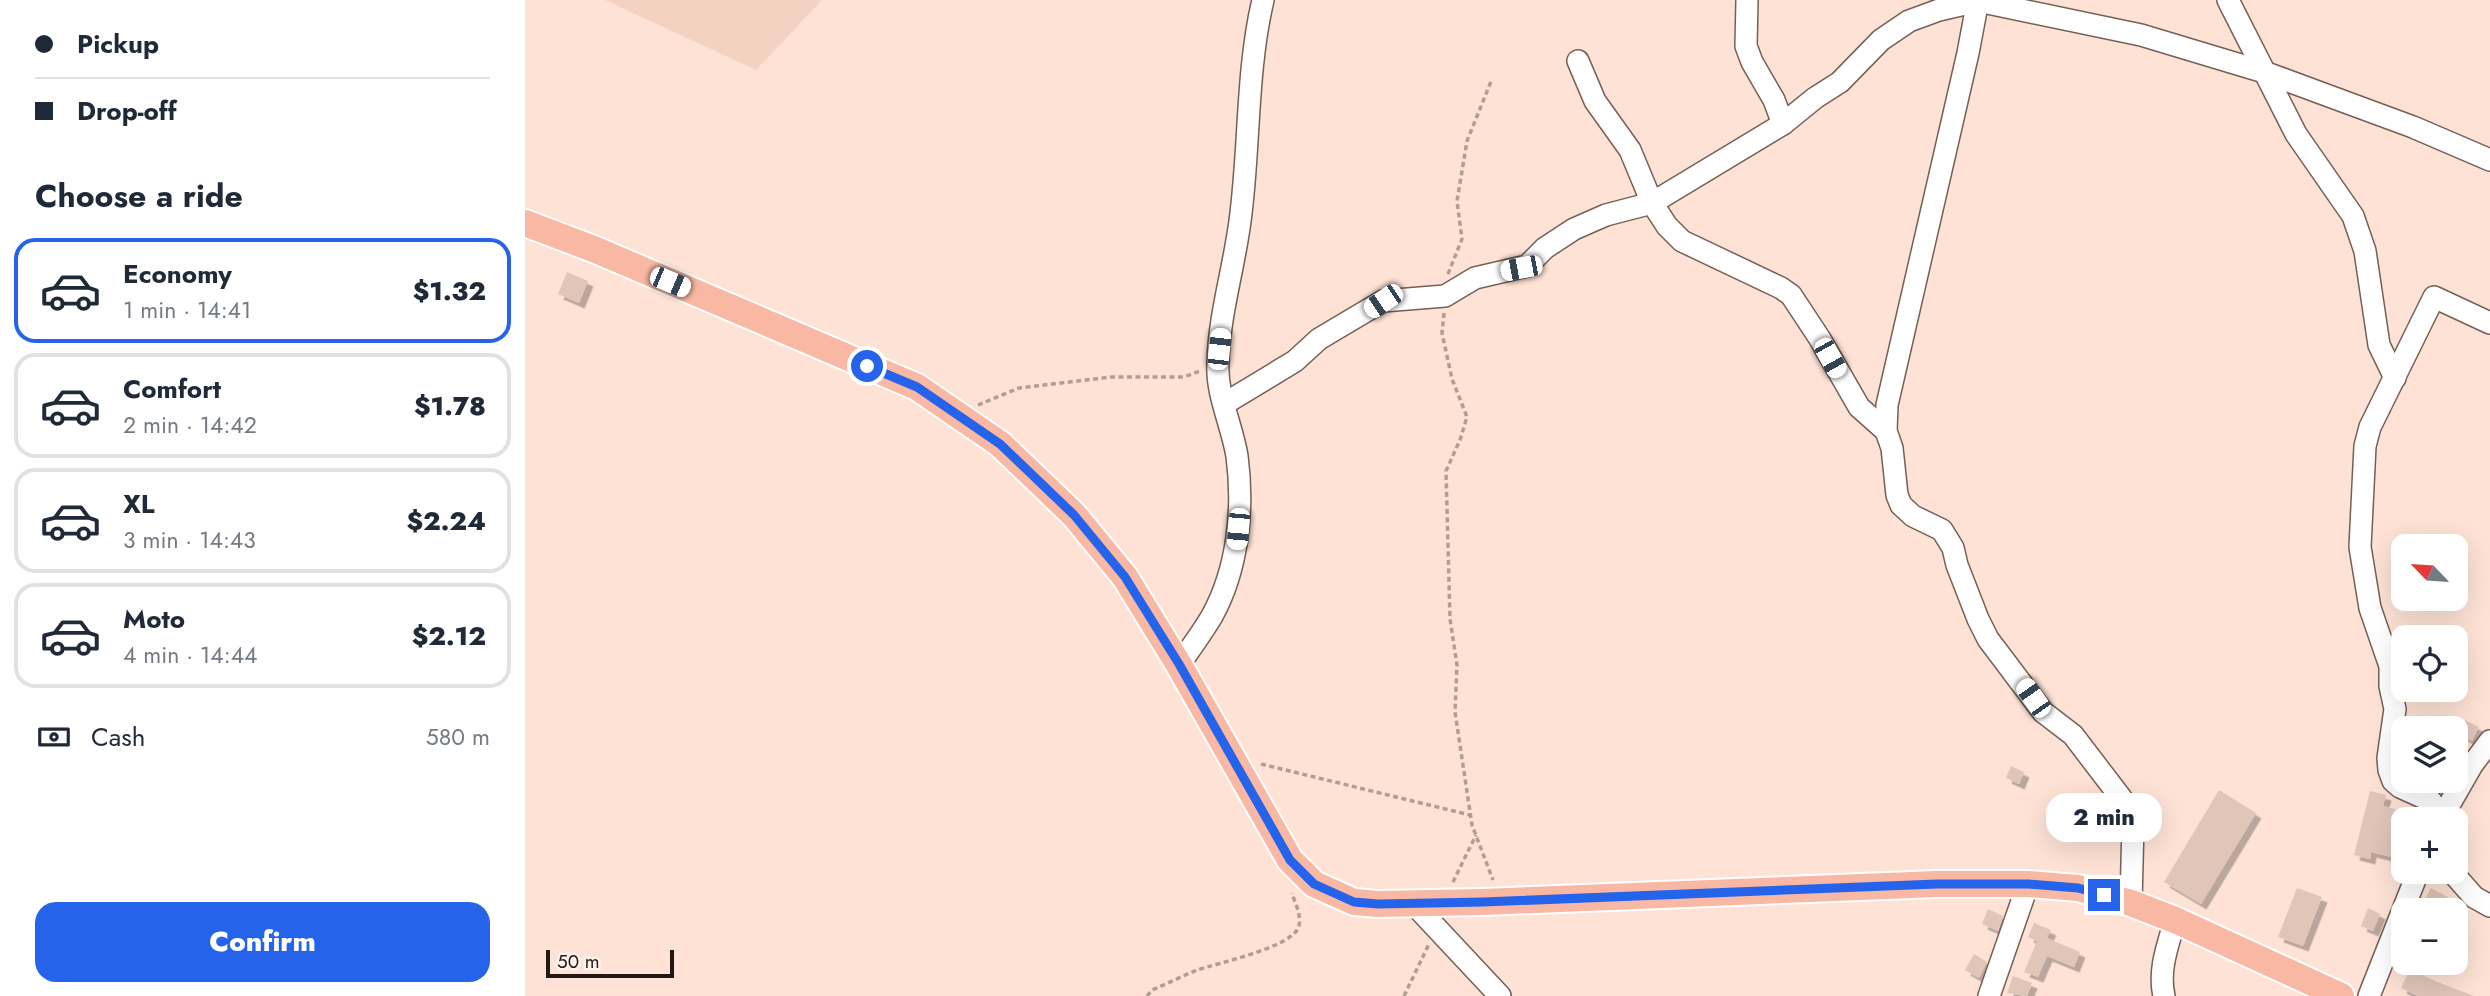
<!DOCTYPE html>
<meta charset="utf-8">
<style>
body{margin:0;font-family:Jost,sans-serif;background:#f6f6f7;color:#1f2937;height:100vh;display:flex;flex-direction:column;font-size:26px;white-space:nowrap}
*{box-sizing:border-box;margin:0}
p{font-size:23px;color:#747a83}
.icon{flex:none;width:38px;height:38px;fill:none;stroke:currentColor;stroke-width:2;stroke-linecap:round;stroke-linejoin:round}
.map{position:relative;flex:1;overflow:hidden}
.details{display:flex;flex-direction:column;background:#fff;width:525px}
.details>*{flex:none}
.banner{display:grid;align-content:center;height:154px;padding:0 35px;background:#fff}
.needle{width:46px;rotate:295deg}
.fabs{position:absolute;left:1866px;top:534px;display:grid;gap:14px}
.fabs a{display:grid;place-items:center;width:77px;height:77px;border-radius:14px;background:#fff;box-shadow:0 7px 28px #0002;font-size:35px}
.scale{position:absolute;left:21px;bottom:18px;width:128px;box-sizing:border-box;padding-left:7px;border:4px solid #221814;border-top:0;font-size:19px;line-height:24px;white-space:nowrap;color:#221814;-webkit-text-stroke:5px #fef3ed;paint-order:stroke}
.end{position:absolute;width:32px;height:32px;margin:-16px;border:9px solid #2563eb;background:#fff;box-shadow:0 0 0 4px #fff}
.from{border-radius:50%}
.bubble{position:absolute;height:49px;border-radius:21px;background:#fff;box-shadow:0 7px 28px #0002;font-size:23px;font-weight:800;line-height:49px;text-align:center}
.car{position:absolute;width:21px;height:42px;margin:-21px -10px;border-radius:9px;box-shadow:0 0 5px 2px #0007;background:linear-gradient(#fff 24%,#345 0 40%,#fff 0 76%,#345 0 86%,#fff 0)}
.banner b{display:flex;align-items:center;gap:24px;height:66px;font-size:26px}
.banner b+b{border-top:2px solid #e0e1e3}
.banner i{width:18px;height:18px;background:#1f2937}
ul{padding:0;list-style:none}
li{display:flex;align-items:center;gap:21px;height:105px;margin:0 14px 10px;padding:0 21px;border:4px solid #e0e1e3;border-radius:21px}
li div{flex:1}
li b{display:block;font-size:26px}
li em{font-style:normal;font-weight:800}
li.selected{border-color:#2563eb}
li>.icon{width:63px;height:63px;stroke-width:1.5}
h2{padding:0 35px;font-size:32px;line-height:84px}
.pay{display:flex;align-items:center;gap:18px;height:77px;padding:0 35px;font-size:26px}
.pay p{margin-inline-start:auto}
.action{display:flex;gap:14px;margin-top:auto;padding:14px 35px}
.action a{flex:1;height:80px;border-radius:21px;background:#2563eb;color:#fff;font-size:28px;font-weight:800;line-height:80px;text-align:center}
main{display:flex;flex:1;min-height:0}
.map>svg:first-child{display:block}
.built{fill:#f4d2c2}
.building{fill:#e0c5b9;filter:url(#shadow)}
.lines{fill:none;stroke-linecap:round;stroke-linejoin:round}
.minor-casing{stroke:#765f54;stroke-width:24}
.major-casing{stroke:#fff;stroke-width:30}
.path{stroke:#b29d93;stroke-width:3.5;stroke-dasharray:5 3.5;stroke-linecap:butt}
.minor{stroke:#fff;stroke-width:21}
.major{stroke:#f9b8a3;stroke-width:26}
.route{stroke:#2563eb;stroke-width:9}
</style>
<main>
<section class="details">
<div class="banner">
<b><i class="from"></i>Pickup</b>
<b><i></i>Drop-off</b>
</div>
<h2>Choose a ride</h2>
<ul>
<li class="selected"><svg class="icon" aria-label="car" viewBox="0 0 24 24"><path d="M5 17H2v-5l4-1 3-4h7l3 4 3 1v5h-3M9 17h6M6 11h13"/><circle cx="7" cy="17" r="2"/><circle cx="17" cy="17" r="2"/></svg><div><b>Economy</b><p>1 min · 14:41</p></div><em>$1.32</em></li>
<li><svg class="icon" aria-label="car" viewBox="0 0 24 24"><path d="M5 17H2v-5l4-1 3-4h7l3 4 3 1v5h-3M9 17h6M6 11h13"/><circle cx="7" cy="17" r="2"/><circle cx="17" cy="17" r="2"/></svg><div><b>Comfort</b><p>2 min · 14:42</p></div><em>$1.78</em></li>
<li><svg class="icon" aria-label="car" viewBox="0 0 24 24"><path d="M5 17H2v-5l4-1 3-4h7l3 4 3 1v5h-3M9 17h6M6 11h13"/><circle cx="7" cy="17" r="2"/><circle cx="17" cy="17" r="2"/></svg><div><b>XL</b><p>3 min · 14:43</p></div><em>$2.24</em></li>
<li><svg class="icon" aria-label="car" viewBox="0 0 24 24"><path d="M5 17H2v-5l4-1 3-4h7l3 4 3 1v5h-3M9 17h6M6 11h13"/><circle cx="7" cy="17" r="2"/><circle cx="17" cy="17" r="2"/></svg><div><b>Moto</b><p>4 min · 14:44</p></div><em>$2.12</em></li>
</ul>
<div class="pay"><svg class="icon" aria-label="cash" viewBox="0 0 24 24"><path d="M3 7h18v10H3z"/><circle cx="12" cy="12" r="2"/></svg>Cash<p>580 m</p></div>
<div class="action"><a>Confirm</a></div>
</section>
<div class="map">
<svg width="1965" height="996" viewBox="0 0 1965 996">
<defs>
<filter id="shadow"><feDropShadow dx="5.5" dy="5.5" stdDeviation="0" flood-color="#0004"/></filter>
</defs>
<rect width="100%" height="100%" fill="#fde2d5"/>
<path class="built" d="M80,0H297L231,70Z"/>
<g class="building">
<path d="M42,272L63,281L54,303L33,294Z"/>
<path d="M1940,720L1954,727L1947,741L1933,734Z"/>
<path d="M1486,766L1499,772L1494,784L1481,778Z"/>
<path d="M1904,780H1914L1921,783L1916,793L1903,785Z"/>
<path d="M1694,790L1731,813L1676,904L1639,882Z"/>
<path d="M1845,791L1861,795L1858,806L1877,811L1869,844L1878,846V860L1846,852L1845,859L1829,855Z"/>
<path d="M1772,888L1797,897L1778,946L1753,937Z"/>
<path d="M1906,888L1923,897L1916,910H1908L1897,904Z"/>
<path d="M1843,908L1855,914L1848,931L1836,926Z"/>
<path d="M1463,909L1478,916L1473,931L1457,924Z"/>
<path d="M1509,923L1526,930L1522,938L1555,952L1549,967L1522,956L1513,977L1499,972L1512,941L1503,937Z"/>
<path d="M1449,954L1462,962L1454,978L1440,970Z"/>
<path d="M1885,969L1910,981L1949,996H1893L1876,988Z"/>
<path d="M1488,976L1507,983L1502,996L1482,993Z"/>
</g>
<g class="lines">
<g class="minor-casing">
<g id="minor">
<path d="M1222,0L1221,46L1227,62L1249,100L1258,124"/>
<path d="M1703,0L1771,134L1828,216L1840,251L1854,345L1870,378"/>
<path d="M1053,61L1070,101L1105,150L1127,203L1142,226L1157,241L1256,288L1266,295L1295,339L1334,407L1361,431L1367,448L1372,495L1376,505L1388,516L1417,530L1428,548L1432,565L1453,619L1463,639L1518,712L1548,735L1603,807L1608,823L1606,903"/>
<path d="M699,404L770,361L794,339L858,301L920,296L950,278L1002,266L1020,248L1049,229L1081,215L1127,203L1258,124L1290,98L1315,82L1356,40L1384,21L1414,10L1453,1L1616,35L1739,72L1888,127L1965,160"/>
<path d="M1361,431L1362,405L1443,53L1453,0"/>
<path d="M654,665C665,649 677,633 687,616C713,569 719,509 712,456C707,425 691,394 693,363C694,315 709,268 715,221C725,148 721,72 738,0"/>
<path d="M1916,818L1906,801L1875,787L1868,781L1864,770L1863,758L1870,709L1865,686V666L1845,608L1835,547L1840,446L1845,427L1909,297L1965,323"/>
<path d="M1916,819L1947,765L1965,741"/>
<path d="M1927,872L1949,897L1965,906"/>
<path d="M888,903L975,996"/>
<path d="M1464,996L1503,884"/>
<path d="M1639,996C1633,970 1643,945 1650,920"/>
<path d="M1844,996L1893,872"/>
</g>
</g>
<g class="major-casing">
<path id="major" d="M0,223L71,250L392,387L475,444L549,515L600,577L654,665L765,860L789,884L829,902L853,904L958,902L1412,884H1503L1553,888L1606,903L1650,920L1816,996"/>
</g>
<g class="path">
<path d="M923,274L937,239L932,201L942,141L967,79"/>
<path d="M919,313L917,333L927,379L942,417L935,440L921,471L925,619L932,665L930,712L947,825L968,880"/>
<path d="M453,405L494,388L586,377H659L675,371"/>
<path d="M736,764L945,815"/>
<path d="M928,882L951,835"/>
<path d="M622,996L627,990C642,984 657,976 672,970C694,963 761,948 772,930C779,919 770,904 767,893"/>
<path d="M879,996L904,944"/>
</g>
<use href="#minor" class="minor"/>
<use href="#major" class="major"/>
</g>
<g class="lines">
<path class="route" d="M342,366L392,387L475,444L549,515L600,577L654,664L765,860L789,884L829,902L853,904L958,902L1412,884H1503L1553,888L1579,895"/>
</g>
</svg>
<div class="fabs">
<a><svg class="needle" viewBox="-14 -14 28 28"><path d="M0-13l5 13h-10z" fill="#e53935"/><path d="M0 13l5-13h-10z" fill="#747a83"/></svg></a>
<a><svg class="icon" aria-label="locate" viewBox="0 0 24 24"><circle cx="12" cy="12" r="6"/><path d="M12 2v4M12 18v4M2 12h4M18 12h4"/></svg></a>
<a><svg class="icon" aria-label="layers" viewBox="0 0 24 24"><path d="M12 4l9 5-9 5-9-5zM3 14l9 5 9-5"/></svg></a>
<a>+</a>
<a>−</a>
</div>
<div class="scale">50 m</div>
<i class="end from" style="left:342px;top:366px"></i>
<i class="end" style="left:1579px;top:895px"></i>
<div class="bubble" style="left:1521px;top:793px;width:116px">2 min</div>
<i class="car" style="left:996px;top:268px;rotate:259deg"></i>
<i class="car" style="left:145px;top:282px;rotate:113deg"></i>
<i class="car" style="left:858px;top:301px;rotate:236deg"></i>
<i class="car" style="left:694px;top:349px;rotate:6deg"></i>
<i class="car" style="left:1305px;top:358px;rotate:151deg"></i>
<i class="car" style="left:713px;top:529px;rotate:185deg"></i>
<i class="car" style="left:1508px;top:698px;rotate:325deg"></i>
</div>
</main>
